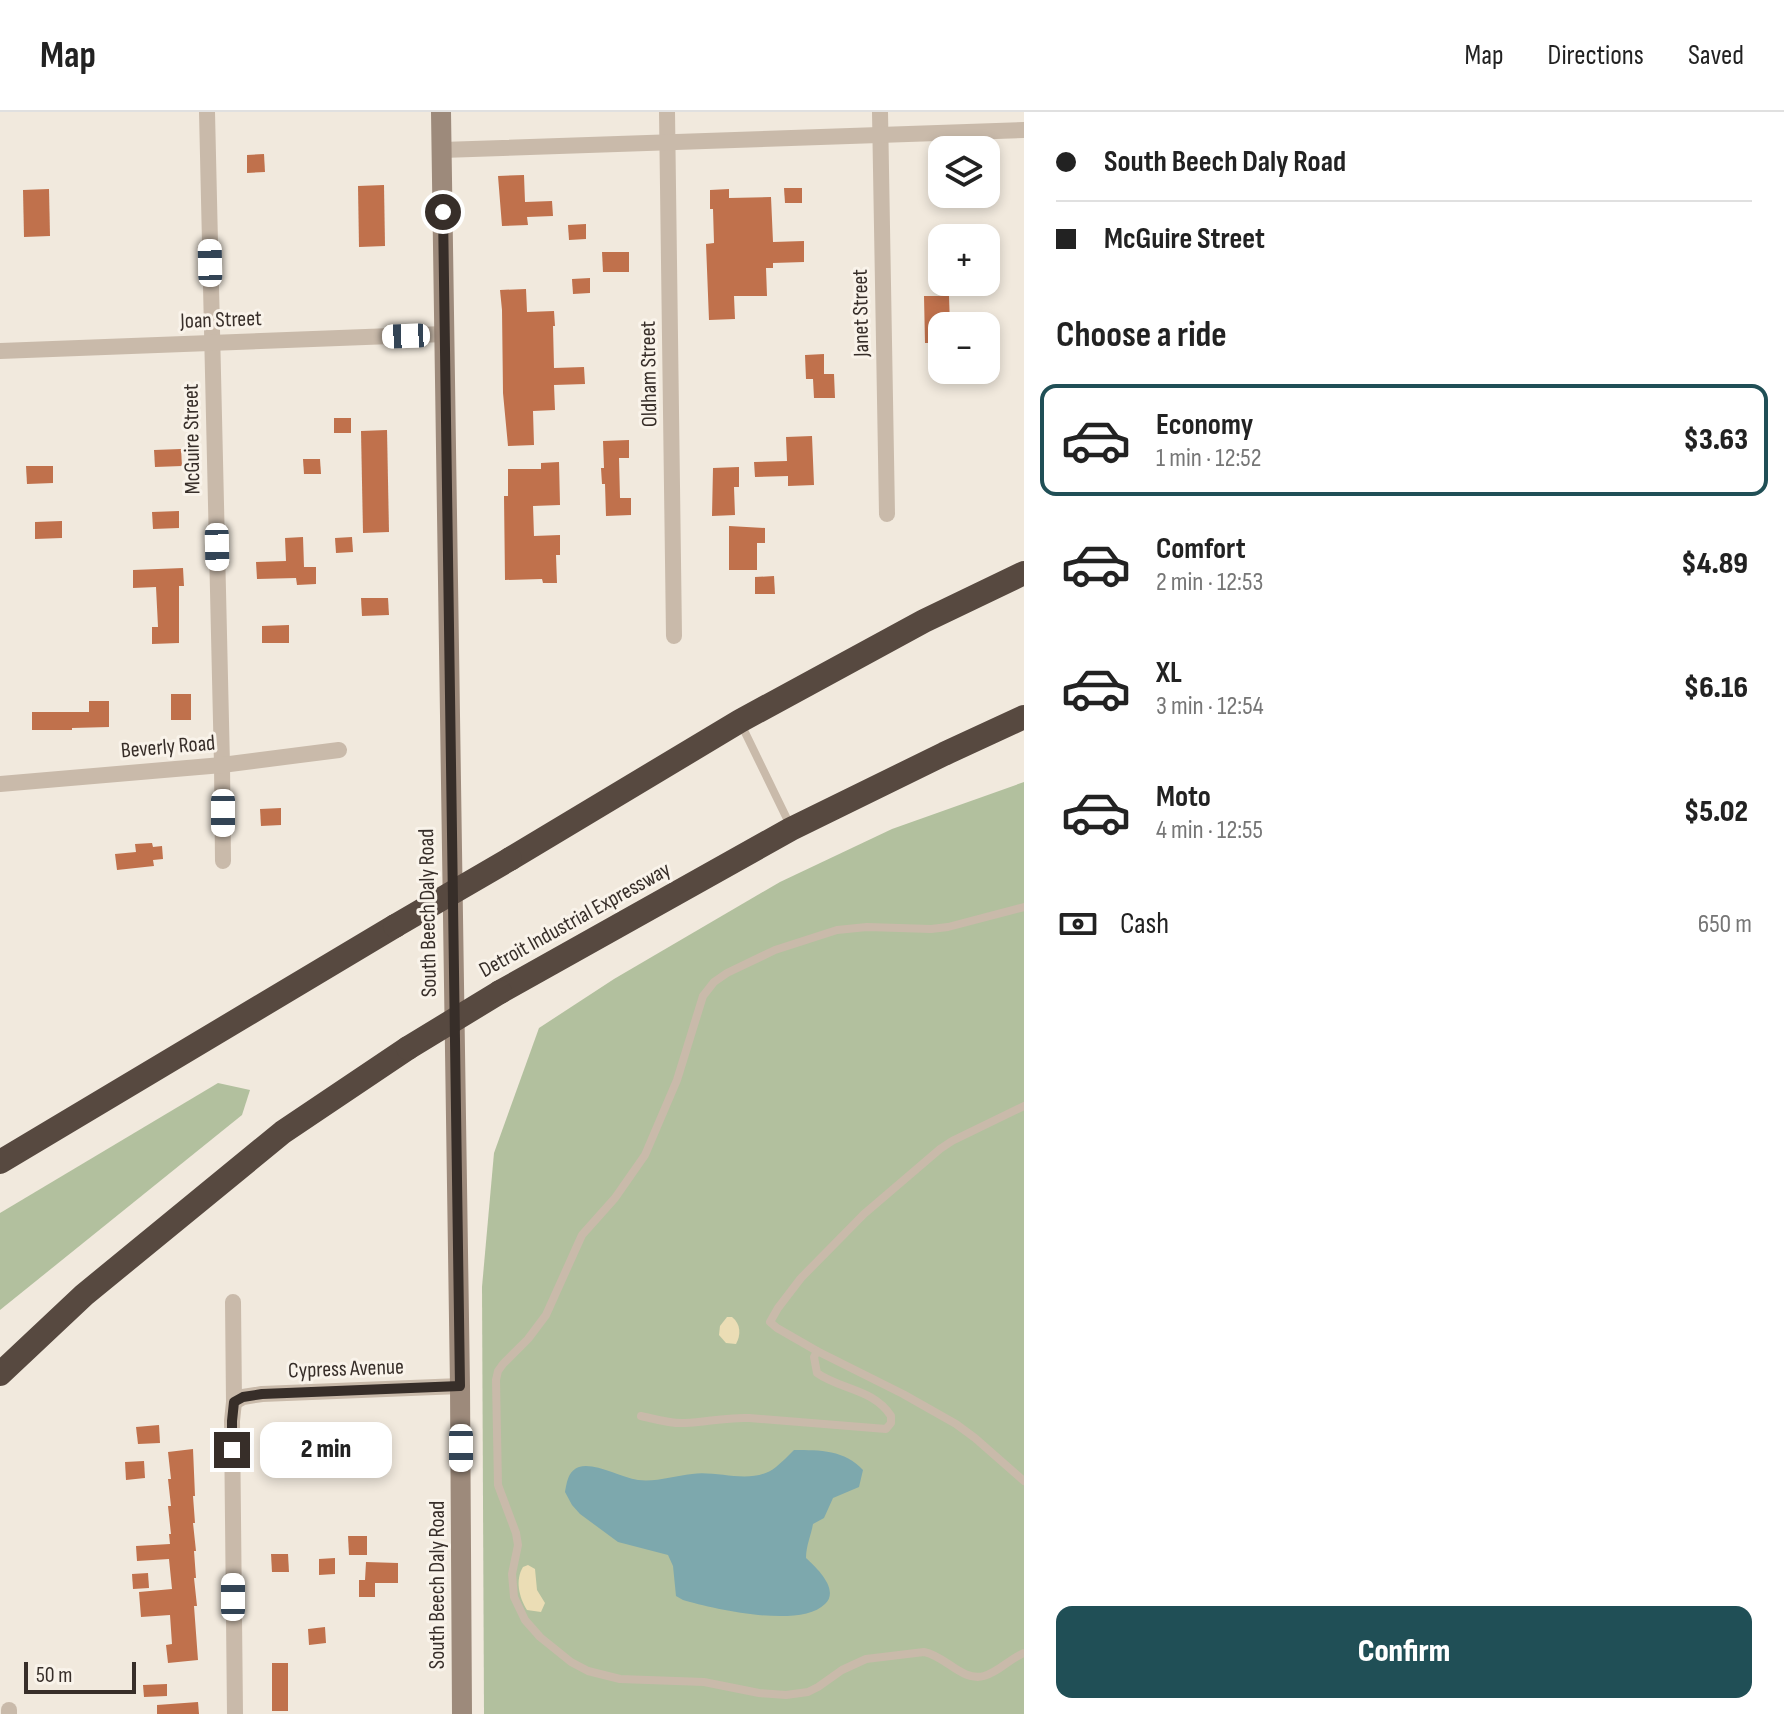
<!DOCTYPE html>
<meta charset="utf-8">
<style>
body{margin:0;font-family:"Sofia Sans Condensed",sans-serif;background:#f6f6f6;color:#222;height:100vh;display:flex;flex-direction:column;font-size:30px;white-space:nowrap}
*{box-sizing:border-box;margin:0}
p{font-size:26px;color:#767676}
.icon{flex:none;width:44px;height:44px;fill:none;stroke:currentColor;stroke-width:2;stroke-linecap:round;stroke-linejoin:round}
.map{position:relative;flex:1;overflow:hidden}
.details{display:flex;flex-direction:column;background:#fff;width:760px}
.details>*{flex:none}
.guide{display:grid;align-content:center;height:176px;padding:0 32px;background:#fff}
.fabs{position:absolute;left:928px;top:24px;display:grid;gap:16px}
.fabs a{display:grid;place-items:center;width:72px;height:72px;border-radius:16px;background:#fff;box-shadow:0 4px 12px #0003;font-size:40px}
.scale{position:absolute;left:24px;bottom:20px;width:112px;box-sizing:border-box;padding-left:8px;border:4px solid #372e29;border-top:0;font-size:22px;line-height:28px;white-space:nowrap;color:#372e29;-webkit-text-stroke:6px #f9f3ea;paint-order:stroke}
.end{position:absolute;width:36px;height:36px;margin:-18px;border:10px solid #372e29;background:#fff;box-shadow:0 0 0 4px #fff}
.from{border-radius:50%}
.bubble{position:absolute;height:56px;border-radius:16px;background:#fff;box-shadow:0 4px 12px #0003;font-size:26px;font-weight:800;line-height:56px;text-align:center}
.car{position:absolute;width:24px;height:48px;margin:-24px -12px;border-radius:10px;box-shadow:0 0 6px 2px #0007;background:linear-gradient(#fff 24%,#345 0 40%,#fff 0 76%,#345 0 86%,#fff 0)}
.guide b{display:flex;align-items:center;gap:28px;height:76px;font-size:30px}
.guide b+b{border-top:2px solid #e0e0e0}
.guide i{width:20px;height:20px;background:#222}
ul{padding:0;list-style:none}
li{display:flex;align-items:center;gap:24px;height:112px;margin:0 16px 12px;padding:0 16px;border:4px solid transparent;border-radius:16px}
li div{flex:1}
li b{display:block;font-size:30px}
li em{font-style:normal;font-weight:800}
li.active{border-color:#204f56}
li>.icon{width:72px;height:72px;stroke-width:1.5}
h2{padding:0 32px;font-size:36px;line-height:96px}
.pay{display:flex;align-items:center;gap:20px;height:88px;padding:0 32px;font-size:30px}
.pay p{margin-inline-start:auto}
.action{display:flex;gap:16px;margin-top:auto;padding:16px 32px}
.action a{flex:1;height:92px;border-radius:16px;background:#204f56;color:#fff;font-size:32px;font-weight:800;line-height:92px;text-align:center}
header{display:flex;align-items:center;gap:48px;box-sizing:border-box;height:112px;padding:0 40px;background:#fff;border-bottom:2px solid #e0e0e0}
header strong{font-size:38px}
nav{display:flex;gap:44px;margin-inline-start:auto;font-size:28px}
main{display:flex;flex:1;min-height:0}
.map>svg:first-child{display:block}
.green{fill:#b2c09e}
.sand{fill:#ebddb5}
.water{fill:#7da8ad}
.building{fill:#c0714c}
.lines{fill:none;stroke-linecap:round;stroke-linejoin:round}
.lane{stroke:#c9baaa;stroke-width:8}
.street{stroke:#c9baaa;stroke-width:16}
.secondary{stroke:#9d8a7b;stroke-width:20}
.highway{stroke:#574940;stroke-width:24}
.highway-bridge{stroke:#574940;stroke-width:24}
.route{stroke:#372e29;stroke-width:10}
.labels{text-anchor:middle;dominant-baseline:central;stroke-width:6;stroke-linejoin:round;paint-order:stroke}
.street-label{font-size:22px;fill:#372e29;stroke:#f9f3ea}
</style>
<header>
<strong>Map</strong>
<nav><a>Map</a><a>Directions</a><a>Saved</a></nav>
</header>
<main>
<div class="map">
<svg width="1024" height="1602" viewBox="0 0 1024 1602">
<rect width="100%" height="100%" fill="#f1e9dd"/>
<g class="green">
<path d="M1024,670V1602H484L482,1175L494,1041L539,916L614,867L780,770L892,717Z"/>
<path d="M218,971L250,978L242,1003L0,1198V1101Z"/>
</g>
<g class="sand">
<path d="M727,1205H732C741,1212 741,1223 736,1232L726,1231L719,1223L720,1214Z"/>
<path d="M528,1453L535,1457L537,1478L545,1491L541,1500L527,1498C519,1485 515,1468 523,1455Z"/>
</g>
<path class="water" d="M794,1338C820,1338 845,1338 863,1358L859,1375L833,1386L824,1406L813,1412C811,1424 806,1433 806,1446C817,1456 840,1478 825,1492C800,1517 714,1497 683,1488L676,1484L673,1454L668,1443L618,1430L580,1402L572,1393L565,1380C567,1370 568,1359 579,1355C594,1350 620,1365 638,1368C657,1370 674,1364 692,1362C719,1358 752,1374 776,1355C782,1350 788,1344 794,1338Z"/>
<g class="building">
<path d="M264,42L265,60L247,61V43Z"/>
<path d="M524,63L525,90L552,89L553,104L527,105L528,113L502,114L498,64Z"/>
<path d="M384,73L385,134L359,135L358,74Z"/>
<path d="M784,76H802V91H785Z"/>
<path d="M49,77L50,124L24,125L23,78Z"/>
<path d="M729,77V86L771,85L773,130L804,129V150L773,151V156H766L767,184H734L735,207L709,208L706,132L714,131L713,97H710V78Z"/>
<path d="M586,112V127L569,128L568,113Z"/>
<path d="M602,140H629V160H603Z"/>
<path d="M590,166V181L573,182L572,167Z"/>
<path d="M526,177L527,200L554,199L555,214H553L554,256L584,255L585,272L554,273L555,298L533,299L534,333L508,334L503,281L502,198L500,178Z"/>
<path d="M924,184H949L950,214H942V231H925Z"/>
<path d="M824,242V262H834L835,286H814L813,267H806L805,243Z"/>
<rect x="334" y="306" width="17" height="15"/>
<path d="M387,318L389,420L363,421L361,319Z"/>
<path d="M812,324L814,373L788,374V364L755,365L754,350L787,349L786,325Z"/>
<path d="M629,328V346H619L620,386H631V403L606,404L605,372H602L601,356H604L603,329Z"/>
<path d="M181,337L182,354L155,355L154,338Z"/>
<path d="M303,347H320L321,362H304Z"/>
<path d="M559,350L560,393L533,394L534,424L560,423V443H556L557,471H543L542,467L505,468L504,384H508V357H541V351Z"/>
<path d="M26,354H53V371L27,372Z"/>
<path d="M739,355V375H734L735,403L712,404L713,356Z"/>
<path d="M179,399V416L153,417L152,400Z"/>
<path d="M62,409V426L35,427V410Z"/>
<path d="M729,414L765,416V431H757V458H729Z"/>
<path d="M303,425L304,455H316V472L297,473L296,466L257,467L256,450L286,449L285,426Z"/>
<path d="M352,425L353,440L336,441L335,426Z"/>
<path d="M183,456L184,474H179V531L152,532V515H158L156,475L133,476V458Z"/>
<path d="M774,464L775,482H755V465Z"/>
<path d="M361,486H388L389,503L362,504Z"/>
<path d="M289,513V531H262V514Z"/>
<rect x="171" y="582" width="20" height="26"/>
<path d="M89,589H109V615L72,616V618H32V600H89Z"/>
<path d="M281,696V713L261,714L260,697Z"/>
<path d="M152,731L153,735L162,734L163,747L153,748L154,754L117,758L115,742L136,740L135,732Z"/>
<path d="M159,1313L160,1331L138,1332L136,1315Z"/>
<path d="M267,1318H293V1320L317,1319L318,1336L268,1338Z"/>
<path d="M369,1336L370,1355L334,1356V1359L317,1360V1343L347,1342V1337Z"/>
<path d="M193,1337L195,1384H193L195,1411H193L196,1439H194L196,1466H194L197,1494H194L198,1548L168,1551L166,1533L172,1532L170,1503L141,1505L139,1480L172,1477L169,1447L137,1449L136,1434L170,1432L169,1422H171L168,1394H171L168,1367H171L168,1340Z"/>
<path d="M144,1349L145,1366L126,1368L125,1350Z"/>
<path d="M348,1424H367V1443H349Z"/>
<path d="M271,1442H288L289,1460H272Z"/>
<path d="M335,1446V1462L319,1463V1447Z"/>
<path d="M366,1450L398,1451V1471H375V1485H359V1468H365Z"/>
<path d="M148,1461L149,1476L133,1477L132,1462Z"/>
<path d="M325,1515L326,1531L309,1533L308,1517Z"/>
<rect x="272" y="1551" width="16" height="48"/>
<path d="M167,1572V1584L144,1585L143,1573Z"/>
<path d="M198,1590L199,1602H157V1593Z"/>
</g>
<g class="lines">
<g class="lane">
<path d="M740,610L790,713"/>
<path d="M1024,795L948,815L931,817L867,815L837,818L775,838L727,861L714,870L703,884L677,968L645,1043L615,1086L582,1123L546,1203L528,1227L503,1252L498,1259L496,1268L498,1373L516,1421L518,1433L512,1462L514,1485L525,1508L540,1525L571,1550L588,1559L620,1567L704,1570L759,1581L786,1583L808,1580L818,1575L842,1558L866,1547L924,1540C946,1544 962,1570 984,1564C999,1560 1009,1547 1024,1541"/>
<path d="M817,1239L777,1216L770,1210L778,1196L801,1166L864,1102L940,1037L952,1029L1024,994"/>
<path d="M641,1304C655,1307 670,1312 685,1311C707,1310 727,1305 749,1306L886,1317L891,1311V1304C874,1277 841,1278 817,1261L814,1245L817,1239L903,1282L956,1312L975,1326L1024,1369"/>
</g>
<g class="street">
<path d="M207,0L222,653L223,749"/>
<path d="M667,0L674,524"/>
<path d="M880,0L887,402"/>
<path d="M442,38L1024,18"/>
<path d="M0,239L444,222"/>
<path d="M0,672L222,653L339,638"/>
<path d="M233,1190L234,1290L232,1309L235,1602"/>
<path d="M234,1290L243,1285L262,1282L460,1274"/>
<path d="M9,1598V1602"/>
</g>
<path class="secondary" d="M441,0L460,1274L462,1602"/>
<g class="highway">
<path d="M510,747L740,609L924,509L1024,461"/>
<path d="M500,880L791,717L944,642L1024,605"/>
<path d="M0,1050L395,814"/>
<path d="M0,1262L84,1183L283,1020L408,936"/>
</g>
<g class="highway-bridge">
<path d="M395,814L510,747"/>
<path d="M408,936L500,880"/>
</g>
</g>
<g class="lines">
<path class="route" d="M232,1338V1309L234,1290L243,1285L262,1282L460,1274L443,100"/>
</g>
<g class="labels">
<g class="street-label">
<text transform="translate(861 201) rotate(-91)">Janet Street</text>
<text transform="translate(221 208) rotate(-2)">Joan Street</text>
<text transform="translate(649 262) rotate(-91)">Oldham Street</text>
<text transform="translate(192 327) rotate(-91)">McGuire Street</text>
<text transform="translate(168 635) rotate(-5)">Beverly Road</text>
<text transform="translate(428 801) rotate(-91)">South Beech Daly Road</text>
<text transform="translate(575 808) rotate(-29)">Detroit Industrial Expressway</text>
<text transform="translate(346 1257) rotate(-2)">Cypress Avenue</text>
<text transform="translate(437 1473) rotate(-90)">South Beech Daly Road</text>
</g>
</g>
</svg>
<div class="fabs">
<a><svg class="icon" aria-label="layers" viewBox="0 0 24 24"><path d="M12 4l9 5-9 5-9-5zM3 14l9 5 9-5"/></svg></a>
<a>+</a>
<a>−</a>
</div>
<div class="scale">50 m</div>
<i class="end from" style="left:443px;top:100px"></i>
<i class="end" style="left:232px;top:1338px"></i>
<div class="bubble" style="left:260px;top:1310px;width:132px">2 min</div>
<i class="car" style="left:210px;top:151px;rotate:359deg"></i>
<i class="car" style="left:406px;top:224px;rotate:268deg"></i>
<i class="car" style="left:217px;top:435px;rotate:179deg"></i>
<i class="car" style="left:223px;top:701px;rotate:180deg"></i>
<i class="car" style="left:461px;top:1336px;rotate:180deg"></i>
<i class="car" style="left:233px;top:1485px;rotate:0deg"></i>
</div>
<section class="details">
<div class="guide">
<b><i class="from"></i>South Beech Daly Road</b>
<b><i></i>McGuire Street</b>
</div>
<h2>Choose a ride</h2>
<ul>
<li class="active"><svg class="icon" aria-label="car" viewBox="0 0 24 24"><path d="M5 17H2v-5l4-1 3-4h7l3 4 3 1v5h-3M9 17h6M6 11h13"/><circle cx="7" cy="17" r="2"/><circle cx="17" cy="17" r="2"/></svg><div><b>Economy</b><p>1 min · 12:52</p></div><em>$3.63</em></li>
<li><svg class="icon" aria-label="car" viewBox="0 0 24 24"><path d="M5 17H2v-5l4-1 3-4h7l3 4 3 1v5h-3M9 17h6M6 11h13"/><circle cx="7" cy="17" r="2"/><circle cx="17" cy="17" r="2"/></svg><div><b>Comfort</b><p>2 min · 12:53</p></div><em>$4.89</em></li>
<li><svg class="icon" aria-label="car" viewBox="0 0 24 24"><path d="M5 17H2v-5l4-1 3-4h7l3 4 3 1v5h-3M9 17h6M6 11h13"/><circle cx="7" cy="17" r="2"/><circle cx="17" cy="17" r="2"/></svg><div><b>XL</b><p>3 min · 12:54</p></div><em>$6.16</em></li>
<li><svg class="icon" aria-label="car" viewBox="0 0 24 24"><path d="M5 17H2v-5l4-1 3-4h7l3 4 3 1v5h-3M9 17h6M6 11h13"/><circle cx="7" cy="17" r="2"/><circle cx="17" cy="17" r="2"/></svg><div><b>Moto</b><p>4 min · 12:55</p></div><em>$5.02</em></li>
</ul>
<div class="pay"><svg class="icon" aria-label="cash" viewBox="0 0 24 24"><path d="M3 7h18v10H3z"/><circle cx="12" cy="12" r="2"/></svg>Cash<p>650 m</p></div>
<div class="action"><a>Confirm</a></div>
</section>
</main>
